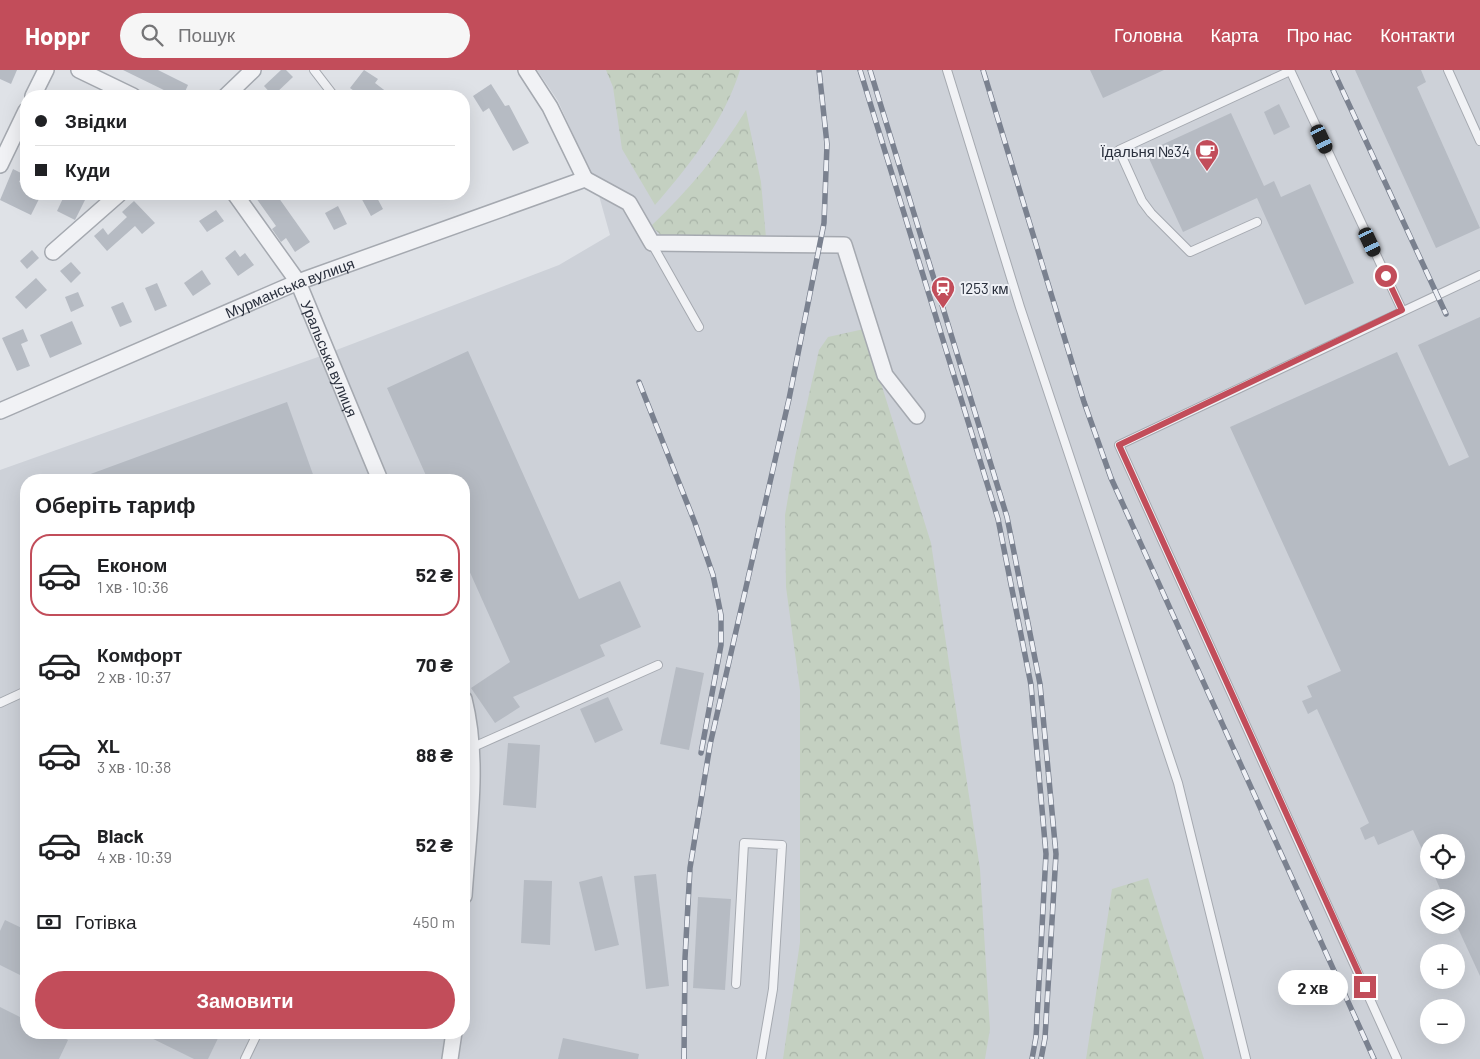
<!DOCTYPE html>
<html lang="uk">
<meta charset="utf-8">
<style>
body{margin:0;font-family:Barlow,sans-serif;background:#f6f6f6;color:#202124;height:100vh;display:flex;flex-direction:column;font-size:19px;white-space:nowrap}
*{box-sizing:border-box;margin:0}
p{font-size:16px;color:#757577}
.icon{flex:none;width:28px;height:28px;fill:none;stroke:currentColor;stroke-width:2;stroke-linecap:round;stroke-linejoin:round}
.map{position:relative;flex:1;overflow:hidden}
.sheet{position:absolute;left:20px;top:404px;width:450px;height:565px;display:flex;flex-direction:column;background:#fff;border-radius:20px;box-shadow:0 5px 20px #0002}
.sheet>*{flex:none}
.top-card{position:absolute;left:20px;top:20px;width:450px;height:110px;border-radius:20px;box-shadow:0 5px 20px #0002;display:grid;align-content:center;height:110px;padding:0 15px;background:#fff}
.fabs{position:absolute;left:1420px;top:764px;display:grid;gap:10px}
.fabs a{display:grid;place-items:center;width:45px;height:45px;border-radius:50%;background:#fff;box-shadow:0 5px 20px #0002;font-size:25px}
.end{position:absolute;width:22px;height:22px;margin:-11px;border:6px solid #c24d5a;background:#fff;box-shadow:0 0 0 2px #fff}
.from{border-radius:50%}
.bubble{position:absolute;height:35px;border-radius:18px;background:#fff;box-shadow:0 5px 20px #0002;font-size:16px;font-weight:700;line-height:35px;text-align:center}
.car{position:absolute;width:15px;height:30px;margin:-15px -8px;border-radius:6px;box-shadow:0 0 4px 1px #0007;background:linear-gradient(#222 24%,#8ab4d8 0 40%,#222 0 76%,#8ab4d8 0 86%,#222 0)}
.top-card b{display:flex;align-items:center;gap:18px;height:48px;font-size:19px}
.top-card b+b{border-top:1px solid #e0e0e0}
.top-card i{width:12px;height:12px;background:#202124}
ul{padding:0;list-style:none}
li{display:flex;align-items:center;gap:15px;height:82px;margin:0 10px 8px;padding:0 5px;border:2px solid transparent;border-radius:20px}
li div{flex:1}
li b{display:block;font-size:19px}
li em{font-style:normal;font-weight:700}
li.selected{border-color:#c24d5a}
li>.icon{width:45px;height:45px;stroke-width:1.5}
h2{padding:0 15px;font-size:22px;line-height:60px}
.pay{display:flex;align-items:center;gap:12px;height:55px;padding:0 15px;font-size:19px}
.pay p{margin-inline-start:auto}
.button{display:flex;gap:10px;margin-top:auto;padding:10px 15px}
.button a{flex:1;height:58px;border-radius:30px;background:#c24d5a;color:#fff;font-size:20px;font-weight:700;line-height:58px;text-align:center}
header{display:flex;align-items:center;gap:30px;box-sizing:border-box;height:70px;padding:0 25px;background:#c24d5a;color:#fff}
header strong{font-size:24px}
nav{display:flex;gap:28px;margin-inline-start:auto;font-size:18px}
.search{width:350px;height:45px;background:#f6f6f6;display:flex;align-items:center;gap:12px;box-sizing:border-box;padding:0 18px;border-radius:28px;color:#757577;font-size:19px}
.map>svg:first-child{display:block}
.built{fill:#cdd1d8;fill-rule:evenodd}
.forest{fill:url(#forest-crowns)}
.building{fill:#b6bbc3}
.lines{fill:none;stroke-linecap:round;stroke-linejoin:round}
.lane-casing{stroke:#a5a9b0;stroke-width:10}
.street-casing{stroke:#a5a9b0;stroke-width:18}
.lane{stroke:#f1f2f5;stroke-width:8}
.street{stroke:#f1f2f5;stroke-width:15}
.rail-casing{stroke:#7a818f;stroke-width:5.5}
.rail{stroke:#eef0f5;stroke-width:4;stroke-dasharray:11;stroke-linecap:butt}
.route{stroke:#c24d5a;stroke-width:6}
.labels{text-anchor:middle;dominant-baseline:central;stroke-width:4;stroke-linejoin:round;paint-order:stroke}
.poi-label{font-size:15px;fill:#292f3c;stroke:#eef0f5;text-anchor:end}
.street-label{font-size:15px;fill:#292f3c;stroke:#eef0f5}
</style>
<header>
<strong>Hoppr</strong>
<div class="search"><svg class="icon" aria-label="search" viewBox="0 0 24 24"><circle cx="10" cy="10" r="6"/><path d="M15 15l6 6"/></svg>Пошук</div>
<nav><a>Головна</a><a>Карта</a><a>Про нас</a><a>Контакти</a></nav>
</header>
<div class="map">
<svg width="1480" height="989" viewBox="0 0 1480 989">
<defs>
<pattern id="forest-crowns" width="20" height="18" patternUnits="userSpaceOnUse" patternTransform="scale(1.25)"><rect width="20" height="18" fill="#c4d0c1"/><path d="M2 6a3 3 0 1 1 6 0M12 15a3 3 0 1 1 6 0" fill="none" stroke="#a8b3a7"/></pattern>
</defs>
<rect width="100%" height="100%" fill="#dfe2e7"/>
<path class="built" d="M537,0H1480V989H0V400L318,287L559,195L610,165L596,115L558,31ZM26,410H464V962H26ZM1429,772H1456V800H1429ZM1429,828H1456V855H1429ZM1429,882H1456V910H1429ZM1429,938H1456V965H1429Z"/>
<g class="forest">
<path d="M606,0H740C724,51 690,95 655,135L622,79L613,17Z"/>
<path d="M746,40L761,112L766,168L661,165L651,156C688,121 719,84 746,40Z"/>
<path d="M864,259L931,473L980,799L990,959L985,989H783L800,872V620L786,517L785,445L795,387L819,280L828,267Z"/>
<path d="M1148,808L1204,989H1086L1112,819Z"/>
</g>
<g class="building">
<path d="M0,0H17L11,14L0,9Z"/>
<path d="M123,0H158L188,15L183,26H176Z"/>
<path d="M281,0H286L293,7L273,26L264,16Z"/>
<path d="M364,0L378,9L375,13L392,26H361L350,18Z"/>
<path d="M1090,0H1164L1103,28Z"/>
<path d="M1355,0H1421L1426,12L1417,17L1480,158L1436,178Z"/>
<path d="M491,14L505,36L509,35L529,73L513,81L489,38L483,42L473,26Z"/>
<path d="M1279,34L1290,57L1274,65L1264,42Z"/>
<path d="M1231,43L1264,116L1274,111L1281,127L1310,114L1354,213L1305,235L1257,128L1183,162L1146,82Z"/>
<path d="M13,99L23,104L19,112L26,115V124L39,129L31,145L0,130Z"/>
<path d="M65,124H88L75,150L57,141Z"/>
<path d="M263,124H276L310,172L295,182L286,168L281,172L272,159L276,156L256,128Z"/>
<path d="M359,124H375L383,139L371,146Z"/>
<path d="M134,131L155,153L142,164L135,156L107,181L94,166L103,158L108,165L127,147L122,142Z"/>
<path d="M338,136L347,154L334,160L325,143Z"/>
<path d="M216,140L224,151L207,162L199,151Z"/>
<path d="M32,180L39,188L27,199L20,191Z"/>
<path d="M235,180L240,187L245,183L254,195L238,206L225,188Z"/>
<path d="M71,192L81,203L71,213L60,201Z"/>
<path d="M202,200L211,214L193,226L184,213Z"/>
<path d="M36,208L47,220L26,239L15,227Z"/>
<path d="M157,213L167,236L155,241L145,218Z"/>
<path d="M78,222L84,236L71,242L65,227Z"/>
<path d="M123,232L132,252L120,257L111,237Z"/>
<path d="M1480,247V906L1456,854V828H1444L1432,800H1456V772H1429V794L1413,760L1378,775L1374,766L1365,770L1360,758L1369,753L1317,639L1308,644L1302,631L1312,627L1307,616L1341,601L1230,357L1397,282L1449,396L1469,387L1418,275Z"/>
<path d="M72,251L82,274L50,288L40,265Z"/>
<path d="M23,259L28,271L21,274L30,296L17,301L2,268Z"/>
<path d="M468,281L579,529L620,511L641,557L600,575L605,586L513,627L520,637L495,653L471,618L510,592L464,489V410H428L387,318Z"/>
<path d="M287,332L315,410H77V409Z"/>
<path d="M676,597L704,603L689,680L660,674Z"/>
<path d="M608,627L623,660L595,673L580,639Z"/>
<path d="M508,673L540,675L536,738L503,735Z"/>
<path d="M656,804L669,916L646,919L634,806Z"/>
<path d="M602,806L619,875L595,881L579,812Z"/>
<path d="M524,810L552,811L550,875L521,873Z"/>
<path d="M698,827L731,829L725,920L693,918Z"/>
<path d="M5,850L26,860V908L0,895V861Z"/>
<path d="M0,937L26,950V962H53L68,970L59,989H0Z"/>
<path d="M139,962H221L208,989H194Z"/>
<path d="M563,968L639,984L638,989H558Z"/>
</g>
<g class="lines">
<g class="lane-casing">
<g id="lane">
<path d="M314,0L334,26"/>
<path d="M947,0L1020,237L1178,713L1246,989"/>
<path d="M1290,0L1402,240"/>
<path d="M1448,0L1480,71"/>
<path d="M1257,152L1190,182L1151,143L1142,131L1119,80L1290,1"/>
<path d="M652,174L699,257"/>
<path d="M0,633L26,621"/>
<path d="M471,678L658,595"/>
<path d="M736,914L744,773L782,775L773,919L761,989"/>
<path d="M245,989L258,962"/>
<path d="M1397,989L1119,375L1480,205"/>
</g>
</g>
<g class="street-casing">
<g id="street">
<path d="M79,0L133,26"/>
<path d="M526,0L550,37L585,109"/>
<path d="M33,26L46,0"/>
<path d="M226,26L253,0"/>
<path d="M0,95L26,41"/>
<path d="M585,109L629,133L652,173L844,175L885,305L917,346"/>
<path id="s1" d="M235,124L298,212L380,410"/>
<path d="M53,182L119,124"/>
<path id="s2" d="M0,341L298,212L585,109"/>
<path d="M464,629C480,692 468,762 464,826"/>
<path d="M450,989L454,962"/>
</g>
</g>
<use href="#lane" class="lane"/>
<use href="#street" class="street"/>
<g class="rail-casing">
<g id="rail">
<path d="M860,0L998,449L1031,615L1046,784L1036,967L1032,989"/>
<path d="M870,0L1007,447L1040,614L1056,784L1045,968L1041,989"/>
<path d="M983,0L1084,332L1111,408L1374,989"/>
<path d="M1333,0L1446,244"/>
<path d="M639,312L695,453L713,505L721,545V575L701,683"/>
<path d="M684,989L685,888L690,798L710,675L789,329L824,153L827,74L819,0"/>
</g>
</g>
<use href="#rail" class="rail"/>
</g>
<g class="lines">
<path class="route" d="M1365,917L1119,375L1402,240L1386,206"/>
</g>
<defs>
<g id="cafe-pin" transform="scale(1.25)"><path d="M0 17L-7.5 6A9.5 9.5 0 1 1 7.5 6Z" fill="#c24d5a" stroke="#eef0f5"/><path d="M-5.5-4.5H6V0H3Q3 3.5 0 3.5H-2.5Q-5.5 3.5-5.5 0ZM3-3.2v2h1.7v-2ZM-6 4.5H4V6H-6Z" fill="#fff"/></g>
<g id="station-pin" transform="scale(1.25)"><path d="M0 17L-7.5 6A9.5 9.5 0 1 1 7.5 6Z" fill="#c24d5a" stroke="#eef0f5"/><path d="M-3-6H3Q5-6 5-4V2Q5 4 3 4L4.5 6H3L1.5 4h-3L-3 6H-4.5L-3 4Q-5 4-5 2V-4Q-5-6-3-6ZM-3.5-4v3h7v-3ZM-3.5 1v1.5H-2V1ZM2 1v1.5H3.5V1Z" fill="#fff"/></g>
</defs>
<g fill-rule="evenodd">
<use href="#cafe-pin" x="1207" y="81"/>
<use href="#station-pin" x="943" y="218"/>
</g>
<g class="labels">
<g class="poi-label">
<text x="1190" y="81">Їдальня №34</text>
<text x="960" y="218" text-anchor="start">1253 км</text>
</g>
<g class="street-label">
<text stroke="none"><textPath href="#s2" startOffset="315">Мурманська вулиця</textPath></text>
<text stroke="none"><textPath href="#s1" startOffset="191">Уральська вулиця</textPath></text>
</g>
</g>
</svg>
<div class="fabs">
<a><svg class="icon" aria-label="locate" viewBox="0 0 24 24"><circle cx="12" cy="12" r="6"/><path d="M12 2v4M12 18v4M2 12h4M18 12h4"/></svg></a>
<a><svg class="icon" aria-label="layers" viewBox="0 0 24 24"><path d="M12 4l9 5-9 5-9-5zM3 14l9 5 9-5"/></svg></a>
<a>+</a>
<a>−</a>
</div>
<i class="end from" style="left:1386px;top:206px"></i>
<i class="end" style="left:1365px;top:917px"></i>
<div class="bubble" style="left:1278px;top:900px;width:70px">2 хв</div>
<i class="car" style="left:1322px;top:69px;rotate:155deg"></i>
<i class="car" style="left:1370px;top:172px;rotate:155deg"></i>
<div class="top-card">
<b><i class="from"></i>Звідки</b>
<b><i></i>Куди</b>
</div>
<section class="sheet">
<h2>Оберіть тариф</h2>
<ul>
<li class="selected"><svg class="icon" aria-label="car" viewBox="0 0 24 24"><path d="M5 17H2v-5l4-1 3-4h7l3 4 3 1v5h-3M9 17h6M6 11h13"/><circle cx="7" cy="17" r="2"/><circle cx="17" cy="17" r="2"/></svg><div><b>Економ</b><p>1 хв · 10:36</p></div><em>52 ₴</em></li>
<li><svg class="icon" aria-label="car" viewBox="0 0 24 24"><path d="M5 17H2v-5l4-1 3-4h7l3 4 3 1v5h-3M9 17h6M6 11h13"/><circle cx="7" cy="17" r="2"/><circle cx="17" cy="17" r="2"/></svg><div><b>Комфорт</b><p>2 хв · 10:37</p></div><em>70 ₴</em></li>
<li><svg class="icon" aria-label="car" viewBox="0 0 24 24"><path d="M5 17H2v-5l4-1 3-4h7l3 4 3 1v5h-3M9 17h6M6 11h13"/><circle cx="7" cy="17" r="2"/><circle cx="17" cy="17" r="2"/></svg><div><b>XL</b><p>3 хв · 10:38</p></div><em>88 ₴</em></li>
<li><svg class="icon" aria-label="car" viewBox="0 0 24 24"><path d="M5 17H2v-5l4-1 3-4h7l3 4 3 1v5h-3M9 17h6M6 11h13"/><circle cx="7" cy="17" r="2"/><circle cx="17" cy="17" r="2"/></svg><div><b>Black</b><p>4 хв · 10:39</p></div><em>52 ₴</em></li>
</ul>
<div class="pay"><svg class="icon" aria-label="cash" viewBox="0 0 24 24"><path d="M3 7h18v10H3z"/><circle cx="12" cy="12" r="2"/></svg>Готівка<p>450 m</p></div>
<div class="button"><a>Замовити</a></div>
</section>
</div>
